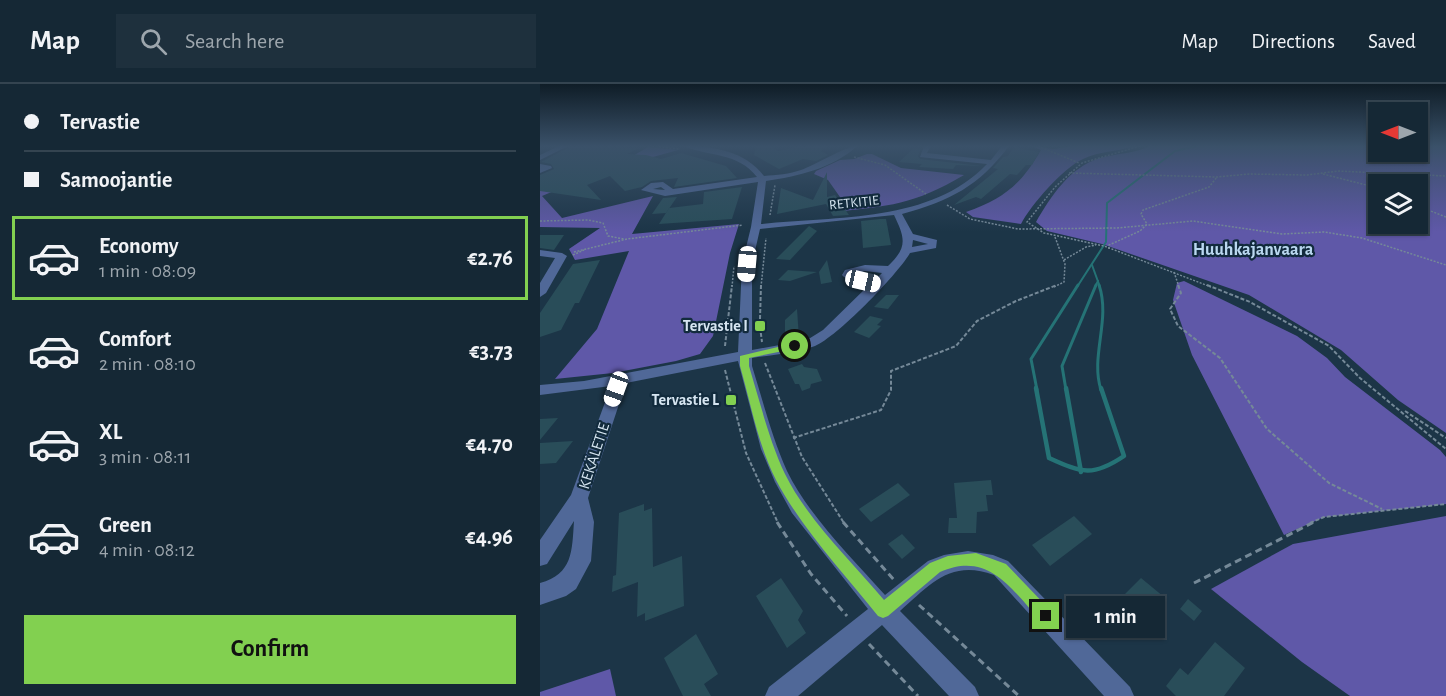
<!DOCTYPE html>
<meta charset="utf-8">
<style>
body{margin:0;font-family:"Alegreya Sans",sans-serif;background:#1e303d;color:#f1f3f6;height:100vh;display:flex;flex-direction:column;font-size:22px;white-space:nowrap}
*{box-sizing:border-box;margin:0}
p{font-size:20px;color:#9da6ad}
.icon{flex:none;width:33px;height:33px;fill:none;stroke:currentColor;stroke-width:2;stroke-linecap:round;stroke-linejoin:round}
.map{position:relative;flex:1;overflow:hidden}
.panel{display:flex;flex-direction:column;background:#152835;width:540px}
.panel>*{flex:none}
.hud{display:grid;align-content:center;height:132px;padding:0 24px;background:#152835}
.needle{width:39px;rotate:270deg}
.controls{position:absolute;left:828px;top:18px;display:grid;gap:12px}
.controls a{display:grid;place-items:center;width:60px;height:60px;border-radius:0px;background:#152835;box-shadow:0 2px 4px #0004,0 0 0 2px #344450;font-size:30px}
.end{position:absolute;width:27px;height:27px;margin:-14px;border:8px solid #82d050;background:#111;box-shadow:0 0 0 3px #111}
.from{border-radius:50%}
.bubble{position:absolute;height:42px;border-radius:0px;background:#152835;box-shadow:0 2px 4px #0004,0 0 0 2px #344450;font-size:20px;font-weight:700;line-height:42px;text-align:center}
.car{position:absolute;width:18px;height:36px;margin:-18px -9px;border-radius:8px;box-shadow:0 0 4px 2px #0007;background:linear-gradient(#fff 24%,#345 0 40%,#fff 0 76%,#345 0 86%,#fff 0)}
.hud b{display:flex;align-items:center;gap:21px;height:57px;font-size:22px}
.hud b+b{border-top:2px solid #344450}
.hud i{width:15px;height:15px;background:#f1f3f6}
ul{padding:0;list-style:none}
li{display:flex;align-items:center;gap:18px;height:84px;margin:0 12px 9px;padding:0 12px;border:3px solid transparent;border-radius:0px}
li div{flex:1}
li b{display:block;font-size:22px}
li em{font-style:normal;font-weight:700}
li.active{border-color:#82d050}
li>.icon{width:54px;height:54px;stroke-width:1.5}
.action{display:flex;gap:12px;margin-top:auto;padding:12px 24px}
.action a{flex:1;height:69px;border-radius:0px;background:#82d050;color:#111;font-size:24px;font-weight:700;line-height:69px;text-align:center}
header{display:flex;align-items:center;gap:36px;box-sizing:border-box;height:84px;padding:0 30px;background:#152835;border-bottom:2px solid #344450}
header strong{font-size:28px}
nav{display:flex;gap:33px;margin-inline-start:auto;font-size:21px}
.search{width:420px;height:54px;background:#1e303d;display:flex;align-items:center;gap:15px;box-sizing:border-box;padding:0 21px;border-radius:0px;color:#9da6ad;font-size:22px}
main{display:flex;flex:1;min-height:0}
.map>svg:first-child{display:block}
.forest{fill:#5f58a8;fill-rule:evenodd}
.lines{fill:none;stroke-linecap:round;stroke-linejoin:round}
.stream-far2{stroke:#257376;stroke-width:2}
.stream-far1{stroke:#257376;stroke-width:3}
.stream{stroke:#257376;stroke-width:4.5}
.building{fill:#294d59}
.path-far2{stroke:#758998;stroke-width:1.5;stroke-dasharray:2 1.5;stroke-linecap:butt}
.path-far1{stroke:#758998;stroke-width:2;stroke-dasharray:4 2;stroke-linecap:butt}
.path{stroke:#758998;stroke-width:3;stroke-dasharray:7 4.5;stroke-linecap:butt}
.minor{fill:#506898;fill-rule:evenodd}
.route{fill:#82d050}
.poi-dot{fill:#82d050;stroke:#122b3d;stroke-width:2}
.labels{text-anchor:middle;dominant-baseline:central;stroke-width:4.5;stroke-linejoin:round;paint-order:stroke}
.far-street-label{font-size:14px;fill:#d6e5f1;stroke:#122b3d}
.poi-label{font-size:16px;font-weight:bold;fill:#d6e5f1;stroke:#122b3d;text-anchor:end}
.street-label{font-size:16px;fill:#d6e5f1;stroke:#122b3d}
.far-district-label{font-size:18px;font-weight:bold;fill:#bad8f0;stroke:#122b3d}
</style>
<header>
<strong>Map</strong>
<div class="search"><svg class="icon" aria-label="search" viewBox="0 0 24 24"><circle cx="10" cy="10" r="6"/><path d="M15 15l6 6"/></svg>Search here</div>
<nav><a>Map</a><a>Directions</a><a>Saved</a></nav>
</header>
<main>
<section class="panel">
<div class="hud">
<b><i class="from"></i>Tervastie</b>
<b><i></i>Samoojantie</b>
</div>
<ul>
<li class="active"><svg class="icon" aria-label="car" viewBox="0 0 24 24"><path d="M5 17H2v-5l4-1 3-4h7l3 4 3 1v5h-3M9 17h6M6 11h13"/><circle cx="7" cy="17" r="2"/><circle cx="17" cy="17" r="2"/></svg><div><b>Economy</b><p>1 min · 08:09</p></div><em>€2.76</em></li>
<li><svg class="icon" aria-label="car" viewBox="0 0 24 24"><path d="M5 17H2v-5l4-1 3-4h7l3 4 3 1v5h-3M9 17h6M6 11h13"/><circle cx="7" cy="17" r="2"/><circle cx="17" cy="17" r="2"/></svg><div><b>Comfort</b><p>2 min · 08:10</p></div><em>€3.73</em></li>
<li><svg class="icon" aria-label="car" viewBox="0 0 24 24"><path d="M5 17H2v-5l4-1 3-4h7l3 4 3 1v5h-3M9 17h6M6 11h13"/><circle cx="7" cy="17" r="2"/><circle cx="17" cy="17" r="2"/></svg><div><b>XL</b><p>3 min · 08:11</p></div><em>€4.70</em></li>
<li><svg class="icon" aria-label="car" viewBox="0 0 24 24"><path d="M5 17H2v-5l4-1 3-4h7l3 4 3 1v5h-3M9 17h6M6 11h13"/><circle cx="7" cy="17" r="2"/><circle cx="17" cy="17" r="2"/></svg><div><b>Green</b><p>4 min · 08:12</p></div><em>€4.96</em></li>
</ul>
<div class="action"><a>Confirm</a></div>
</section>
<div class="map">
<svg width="906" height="612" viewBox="0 0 906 612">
<rect width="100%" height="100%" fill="#1c3547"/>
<g class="forest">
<path d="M491,62L514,65L533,62H594C577,68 558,67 543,75C523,84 491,121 481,140L433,133L426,128C463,115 481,101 501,66Z"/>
<path d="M610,62H838V68H878V62H906V349L858,316L801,266L709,211L562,160L507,147L496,138C511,112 530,83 560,74C577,69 594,70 610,62ZM838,100H878V140H838Z"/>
<path d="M108,63L138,66L59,88L2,112L22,134L113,112L92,150L199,140L190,169L173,252L160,270L136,277L73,289L15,295L57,245L89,167L35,176L29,165L60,144L0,143V107L76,82Z"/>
<path d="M327,70H332L361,84L424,91C373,121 350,122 292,128L291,126L307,123L288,96L274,90L276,87L300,76L314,75Z"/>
<path d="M644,197L757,252L787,274L805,293L900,366L906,373V420L784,433L744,451L652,271L633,216L637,199Z"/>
<path d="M906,432V612H810L762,578L671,505L753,460Z"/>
<path d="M70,585L76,612H0V608Z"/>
</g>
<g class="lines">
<g class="stream-far2">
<path d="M552,181L560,203"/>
<path d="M537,203L566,158L567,119L635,67L657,62"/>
<path d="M555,203L558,197"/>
</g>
<g class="stream-far1">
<path d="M559,201C571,236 550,272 561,306"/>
<path d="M497,306L491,275L538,201"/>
<path d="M526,306L522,282L556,201"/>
</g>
<g class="stream">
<path d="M496,304L509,374C542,389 553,393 584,372L561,304"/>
<path d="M526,304L541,388"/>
</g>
</g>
<g class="building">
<path d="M216,62H232L238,67L257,63L287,62L281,67L288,71L276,77L263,75L239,85L214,71Z"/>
<path d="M29,63L99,64L87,70L106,71L121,75L141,69L186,82L197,94L134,103L138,94L111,97L102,103L85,107L70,92L47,101L61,116L0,107V91L14,85L11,80L1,78Z"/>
<path d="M474,63L499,68L492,81H486L477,91L470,90L441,115L436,113L414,121L458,85L453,84L463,73L468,72Z"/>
<path d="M374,64L381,65L378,72L380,75L442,82L416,81L413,85L379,83L382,80L359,78Z"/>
<path d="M287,88V113L295,111L309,131L293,132L286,120L237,130L241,104L273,116Z"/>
<path d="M202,103L192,135L119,140L129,124L163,120L164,108Z"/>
<path d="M137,113L126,129L112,130L123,114Z"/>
<path d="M340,135H346L351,161L323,164L321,137Z"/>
<path d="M269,142L277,147L250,176L236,175Z"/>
<path d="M0,151H24L14,166L0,164Z"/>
<path d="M60,176L39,219H35L21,246L0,253V229L33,180Z"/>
<path d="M287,176L292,198L281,200L279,188Z"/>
<path d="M248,186L277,188L250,197L238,196Z"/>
<path d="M346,211H359L348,225L334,223Z"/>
<path d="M257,225L259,254L245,256V236Z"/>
<path d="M330,232L343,235L337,241L341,242L329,254L314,248Z"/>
<path d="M262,280L264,283L277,285L282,297L271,300L270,304L262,307L259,300H255L248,285Z"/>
<path d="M18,334L0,356V335Z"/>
<path d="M33,357L16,379L0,380V359Z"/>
<path d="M451,396L453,411H446L448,427L437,428L436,449H408L409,434H417L414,399Z"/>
<path d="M358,399L370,411L331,438L319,425Z"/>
<path d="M104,420V427L112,424L113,483L142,472L144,522L105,537V529L97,533L98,498L72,508L73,492L76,491L79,429Z"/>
<path d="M534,432L552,450L510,482L492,461Z"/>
<path d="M362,450L375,464L362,475L348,460Z"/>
<path d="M241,494L263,527L258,536L266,549L247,564L216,512Z"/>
<path d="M601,494L624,513L600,539L586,542L577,552L554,531L565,519L577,518Z"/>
<path d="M648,515L662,527L654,537L640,525Z"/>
<path d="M156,550L178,590L164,600L171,612H143L124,574Z"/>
<path d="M675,558L705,584L684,612H636L626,602L640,584L648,591Z"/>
</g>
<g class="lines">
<g class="path-far2">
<path d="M112,62L139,65"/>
<path d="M498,62L539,79"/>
<path d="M600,62L542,79L515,103L487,138L504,149L564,162L671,203"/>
<path d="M314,73L345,81L386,110"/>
<path d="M529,89L677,93L709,90L767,91L798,87L906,92"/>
<path d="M783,90L838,104"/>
<path d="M407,121L430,135L478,145L577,144L653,137L742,150L784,148L822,154L906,181"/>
<path d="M878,122L906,133"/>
<path d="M230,131L235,101"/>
<path d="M0,137L48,136L63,139L68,152L84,155"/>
<path d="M569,165V161L600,147L607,140L601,130L603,126L669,103L677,93"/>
<path d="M34,168L87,155L203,141"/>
<path d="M33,171L44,166"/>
<path d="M524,176L546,163L556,161"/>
<path d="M634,188L639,203"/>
<path d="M192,203L194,182"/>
<path d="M221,203L226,154"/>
<path d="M514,203L524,198L525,180L515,153"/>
</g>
<g class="path-far1">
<path d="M638,201L641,209L630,225L638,242L680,274L727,345L789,399L842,425"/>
<path d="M667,201L710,218L789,262L820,294L906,365"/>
<path d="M220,235L221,201"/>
<path d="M220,243L222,258"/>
<path d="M185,262L192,201"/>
<path d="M225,279L262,373L304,439"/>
<path d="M185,286L206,369L238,439"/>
<path d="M865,327L906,354"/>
<path d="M253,354L341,326L351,306V287L416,262L437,237L476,217L517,201"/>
<path d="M770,439L784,433L906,420"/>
</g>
<g class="path">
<path d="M237,438L271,490L307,532"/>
<path d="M303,438L354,496"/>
<path d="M654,499L774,438"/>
<path d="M379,521L479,612"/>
<path d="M329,560L378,612"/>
</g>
<g class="minor">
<path d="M19,62H28L0,76V71Z"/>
<path d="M144,62C174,62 205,67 224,92C236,91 250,90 261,86C275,81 306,62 317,62C292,85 258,92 226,97L221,140C296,132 391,139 447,80L380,73L384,62H391L387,69L451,76L462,62H469C439,102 410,117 362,130L373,150L397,156L396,164L370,169C358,190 297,253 275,262C256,269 232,271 212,274V282C223,317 232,354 247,387C269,432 312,474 345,511L388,477L404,471L428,467L453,471L468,477L590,603L594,612H564L454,491C410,475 390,501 360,527L435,603L439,612H409L342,541L258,612H225L229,603L328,525L252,429L235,398L221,365L198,277L86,299L48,414L54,438L51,477L36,505L26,512L0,521V499C33,490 32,467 34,437L7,480L0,482V456L31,411L71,302L0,311V301L44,297L198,268L202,180L211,143L218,98L125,112L101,106L111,99L123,98L133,105L217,93C198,68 169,73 144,62ZM121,103L125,106L113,105ZM354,131C365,154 368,163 348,182L325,181L305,186L302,191L304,193L329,201L283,246L267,256L212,266V180L220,145ZM373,156L388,160L372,163ZM325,187L342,189L335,196L315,190Z"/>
<path d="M0,80L11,82L12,84L0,89Z"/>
<path d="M0,166L22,169L27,172L6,209L0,213V199L15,174L0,172Z"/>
</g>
</g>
<linearGradient id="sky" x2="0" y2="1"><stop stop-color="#0f1d27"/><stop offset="0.42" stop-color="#3a5169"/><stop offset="1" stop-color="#3a5169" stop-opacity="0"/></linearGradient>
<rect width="906" height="148" fill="url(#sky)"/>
<path class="route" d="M255,259L259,262L258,264L209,274V282C220,318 229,356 245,390C267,435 312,478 344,516L390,479L408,472L436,469L466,480L511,527L514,532L511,537L506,540L501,537C472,506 449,466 400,488L348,532L343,534L338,532C303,488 262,445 236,396C218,361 211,320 200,282V272Z"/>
<g class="poi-dot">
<rect x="214" y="236" width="12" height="12" rx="3"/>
<rect x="185" y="310" width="12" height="12" rx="3"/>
</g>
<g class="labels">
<g class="far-street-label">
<text transform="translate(314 119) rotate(-6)">RETKITIE</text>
</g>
<g class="poi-label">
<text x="208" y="242">Tervastie I</text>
<text x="179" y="316">Tervastie L</text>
</g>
<g class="street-label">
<text transform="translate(54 372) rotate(-72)">KEKÄLETIE</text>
</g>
<g class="far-district-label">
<text x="713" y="166">Huuhkajanvaara</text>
</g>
</g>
</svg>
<div class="controls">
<a><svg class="needle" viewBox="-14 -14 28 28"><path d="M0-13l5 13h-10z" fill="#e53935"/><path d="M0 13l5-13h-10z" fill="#9da6ad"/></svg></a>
<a><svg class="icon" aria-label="layers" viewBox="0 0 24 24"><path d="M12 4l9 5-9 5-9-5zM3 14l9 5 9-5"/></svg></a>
</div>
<i class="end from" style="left:255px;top:262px"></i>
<i class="end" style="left:506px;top:532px"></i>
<div class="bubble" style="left:526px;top:512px;width:99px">1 min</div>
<i class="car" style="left:207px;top:180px;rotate:185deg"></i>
<i class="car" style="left:323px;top:197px;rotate:103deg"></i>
<i class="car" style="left:76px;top:305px;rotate:200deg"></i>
</div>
</main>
